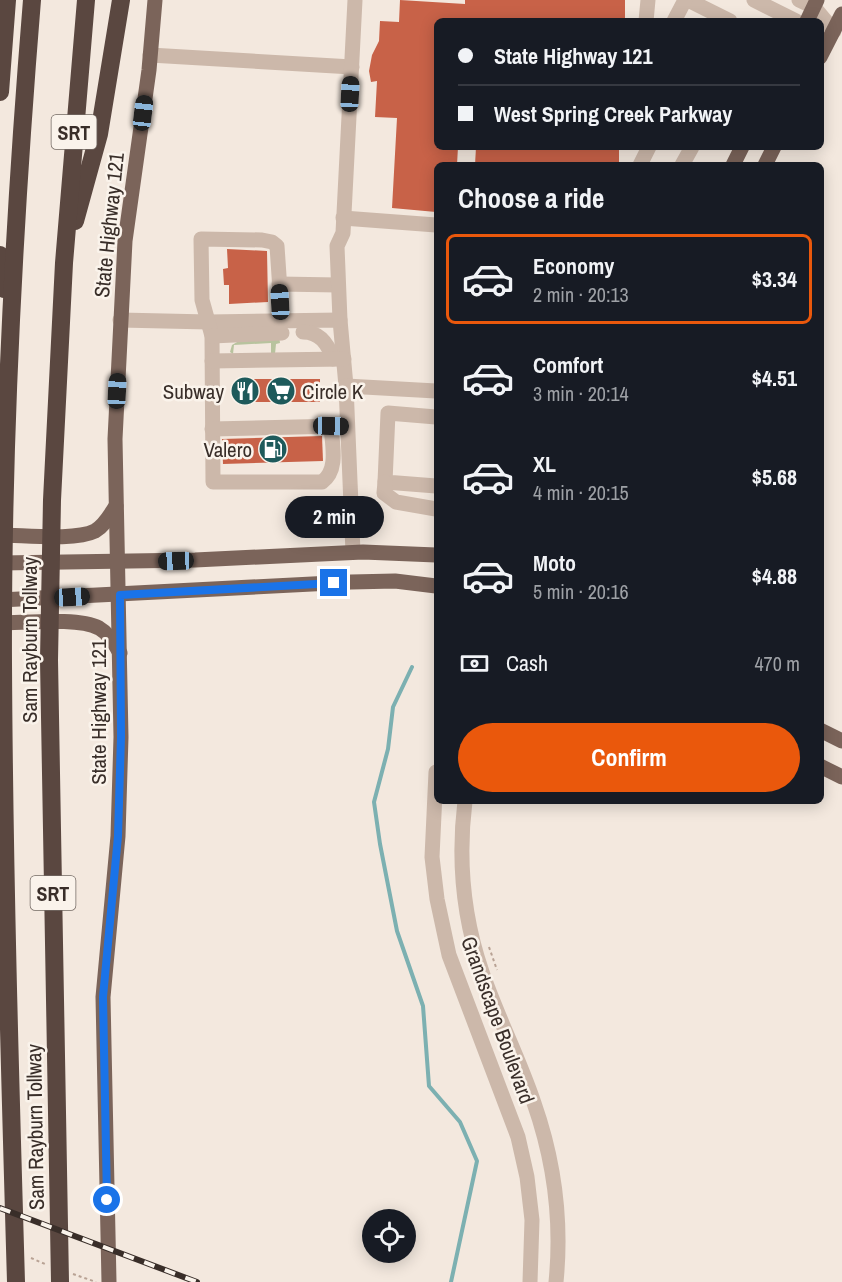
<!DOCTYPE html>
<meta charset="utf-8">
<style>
body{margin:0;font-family:"Archivo Narrow",sans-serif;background:#20242c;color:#f1f3f6;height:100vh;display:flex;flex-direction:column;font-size:22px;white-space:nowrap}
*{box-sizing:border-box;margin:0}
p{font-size:20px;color:#9ea1a6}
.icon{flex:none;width:33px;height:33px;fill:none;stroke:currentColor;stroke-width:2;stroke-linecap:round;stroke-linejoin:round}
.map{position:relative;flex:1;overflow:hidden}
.panel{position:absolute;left:434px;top:162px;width:390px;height:642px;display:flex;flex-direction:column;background:#171b24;border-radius:9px;box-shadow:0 3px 15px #0003}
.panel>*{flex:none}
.banner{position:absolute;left:434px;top:18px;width:390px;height:132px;border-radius:9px;box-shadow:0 3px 15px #0003;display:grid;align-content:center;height:132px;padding:0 24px;background:#171b24}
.fabs{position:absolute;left:362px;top:1209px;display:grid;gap:12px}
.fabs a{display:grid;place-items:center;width:54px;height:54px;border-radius:50%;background:#171b24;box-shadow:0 3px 15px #0003;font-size:30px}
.end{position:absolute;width:27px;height:27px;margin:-14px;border:8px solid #1a73e8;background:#fff;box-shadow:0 0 0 3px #fff}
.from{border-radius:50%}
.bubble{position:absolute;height:42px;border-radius:21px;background:#171b24;box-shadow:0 3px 15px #0003;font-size:20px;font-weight:800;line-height:42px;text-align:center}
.car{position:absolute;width:18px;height:36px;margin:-18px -9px;border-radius:8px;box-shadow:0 0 4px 2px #0007;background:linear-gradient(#222 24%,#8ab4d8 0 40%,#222 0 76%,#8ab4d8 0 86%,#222 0)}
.banner b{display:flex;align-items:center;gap:21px;height:57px;font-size:22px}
.banner b+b{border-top:2px solid #363941}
.banner i{width:15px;height:15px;background:#f1f3f6}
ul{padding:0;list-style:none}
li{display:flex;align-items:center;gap:18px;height:90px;margin:0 12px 9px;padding:0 12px;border:3px solid transparent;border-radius:9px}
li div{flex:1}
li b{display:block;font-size:22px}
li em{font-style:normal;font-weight:800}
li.on{border-color:#ea580c}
li>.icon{width:54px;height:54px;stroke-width:1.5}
h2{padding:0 24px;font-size:27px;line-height:72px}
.pay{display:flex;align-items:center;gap:15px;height:66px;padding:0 24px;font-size:22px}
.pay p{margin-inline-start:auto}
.primary-button{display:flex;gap:12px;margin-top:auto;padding:12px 24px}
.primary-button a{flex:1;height:69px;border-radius:36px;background:#ea580c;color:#fff;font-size:24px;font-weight:800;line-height:69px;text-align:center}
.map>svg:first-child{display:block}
.green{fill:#b8c39e}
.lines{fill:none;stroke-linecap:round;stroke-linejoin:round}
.stream{stroke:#7cb0b1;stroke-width:4}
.building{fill:#c86248}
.path{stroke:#b8a294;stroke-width:2;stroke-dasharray:3 3;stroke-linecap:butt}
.minor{stroke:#ccb8aa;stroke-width:15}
.major{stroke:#7b645a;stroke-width:15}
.highway{stroke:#5a4740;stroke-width:18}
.rail-casing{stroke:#392e29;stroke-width:6}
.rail{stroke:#faf3eb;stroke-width:4;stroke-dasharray:11;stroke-linecap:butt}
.route{stroke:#1a73e8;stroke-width:8}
.labels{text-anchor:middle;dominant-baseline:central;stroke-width:5;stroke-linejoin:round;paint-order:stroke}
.shield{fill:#faf3eb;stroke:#736963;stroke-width:1.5}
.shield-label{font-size:20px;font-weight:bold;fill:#392e29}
.street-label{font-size:21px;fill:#392e29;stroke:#faf3eb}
.poi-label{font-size:21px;fill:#392e29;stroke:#faf3eb;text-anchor:end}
</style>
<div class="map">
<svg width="842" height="1282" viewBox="0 0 842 1282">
<rect width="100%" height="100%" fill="#f3e8de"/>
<path class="green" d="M279,336L280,343L276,344L275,354H271V343L234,345L233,354L230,352L232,345L244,338Z"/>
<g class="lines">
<path class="stream" d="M412,667L393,707L388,749L374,802L380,844L397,931L423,1006L429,1086L460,1122L477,1161L451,1282"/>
</g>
<g class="building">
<path d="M400,0L465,4V0H625V21H436V147H458L457,165H436V212L392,208L397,118L375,117L377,81L371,82L369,71L372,55L379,41L380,21L399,22Z"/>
<path d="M476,147H619V165H475Z"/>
<path d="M227,249L267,251L268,302L229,304V285H224L223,269L228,268Z"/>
<rect x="241" y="379" width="79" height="23"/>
<path d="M322,436L323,461L223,464L222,439Z"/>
</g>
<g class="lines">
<g class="path">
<path d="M489,947L497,970"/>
<path d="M31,1258L45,1264"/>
<path d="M73,1274L96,1282"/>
</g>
<g class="minor">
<path d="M688,0L730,21"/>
<path d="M754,0L796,21"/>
<path d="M799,0L814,7L834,31"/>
<path d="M646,21L648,0"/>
<path d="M674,21L685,0"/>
<path d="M150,55L352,67"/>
<path d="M640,165L649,147"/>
<path d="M682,165L692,147"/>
<path d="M343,218L436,225"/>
<path d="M279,284L338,285"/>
<path d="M120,320L209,322L340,320L346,386L353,552"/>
<path d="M282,320L277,246L272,242L262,240L201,239L202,300L212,336L213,482H322C339,470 332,444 331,426"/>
<path d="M340,320L337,246L343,233L355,0"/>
<path d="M303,332C320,332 328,344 333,359"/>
<path d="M212,336L282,333"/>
<path d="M212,361L344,359"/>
<path d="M346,386L436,391"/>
<path d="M436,417L388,413L385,482L436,486"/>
<path d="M212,429L339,426"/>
<path d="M385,482L384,493L396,502L436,509"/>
<path d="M436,772L432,857L437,899L449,955L518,1137L527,1177L532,1220L530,1282"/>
<path d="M465,801C458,858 463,917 482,972C497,1016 519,1058 534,1103C554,1160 562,1222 556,1282"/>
</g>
<g class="major">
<path d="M807,21L817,0"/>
<path d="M820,57L842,14"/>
<path d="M733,165L742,147"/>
<path d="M765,165L774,147"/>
<path d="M0,535C24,535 75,541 95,531C105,525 110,515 116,506"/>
<path d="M0,563L195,560L363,552L436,555"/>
<path d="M0,600L351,582L395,581L436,586"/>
<path d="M0,623C25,623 78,617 99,628C108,633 115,644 120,653"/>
<path d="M820,730L842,741"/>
<path d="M820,766L842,777"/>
<path d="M109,1282L103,997L118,836L121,737L115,439L125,241L149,70L155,0"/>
</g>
<g class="highway">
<path d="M0,92L7,0"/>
<path d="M75,221L99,134L121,0"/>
<path d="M0,255L4,289"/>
<path d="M16,1282C10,1076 4,869 3,663C2,442 14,220 32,0"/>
<path d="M60,1282L49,660L52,500L64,263L86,0"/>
</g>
<g class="rail-casing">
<path id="rail" d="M0,1208L197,1282"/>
</g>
<use href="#rail" class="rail"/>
</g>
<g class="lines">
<path class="route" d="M107,1200L103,997L118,836L121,737L120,595L334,583"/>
</g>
<defs>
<g id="restaurant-disc" transform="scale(1.5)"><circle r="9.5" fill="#1e5a5b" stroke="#faf3eb"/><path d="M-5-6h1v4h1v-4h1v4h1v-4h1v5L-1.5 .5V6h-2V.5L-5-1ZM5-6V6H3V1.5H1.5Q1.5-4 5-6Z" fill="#fff"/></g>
<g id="supermarket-disc" transform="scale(1.5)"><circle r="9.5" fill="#1e5a5b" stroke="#faf3eb"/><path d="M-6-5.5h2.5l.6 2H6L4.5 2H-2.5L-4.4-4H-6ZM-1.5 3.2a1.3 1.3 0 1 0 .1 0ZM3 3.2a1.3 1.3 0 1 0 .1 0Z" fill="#fff"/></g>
<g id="fuel-disc" transform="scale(1.5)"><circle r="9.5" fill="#1e5a5b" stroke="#faf3eb"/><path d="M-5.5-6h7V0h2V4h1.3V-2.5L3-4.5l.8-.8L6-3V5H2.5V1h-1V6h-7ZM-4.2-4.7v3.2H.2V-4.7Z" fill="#fff"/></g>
</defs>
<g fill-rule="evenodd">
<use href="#restaurant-disc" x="245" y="391"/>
<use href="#supermarket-disc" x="281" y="391"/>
<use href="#fuel-disc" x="273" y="449"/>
</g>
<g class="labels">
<g class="shield">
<rect x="51.5" y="115" width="45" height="34" rx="4.5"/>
<rect x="30.5" y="876" width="45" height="34" rx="4.5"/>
</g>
<g class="shield-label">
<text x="74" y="132">SRT</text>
<text x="53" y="893">SRT</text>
</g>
<g class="street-label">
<text transform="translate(109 225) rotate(-84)">State Highway 121</text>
<text transform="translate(29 640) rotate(-90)">Sam Rayburn Tollway</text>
<text transform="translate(98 712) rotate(-90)">State Highway 121</text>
<text transform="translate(498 1020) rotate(70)">Grandscape Boulevard</text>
<text transform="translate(35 1127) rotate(-91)">Sam Rayburn Tollway</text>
</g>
<g class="poi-label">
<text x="224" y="391">Subway</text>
<text x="302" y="391" text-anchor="start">Circle K</text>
<text x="252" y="449">Valero</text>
</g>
</g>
</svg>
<div class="fabs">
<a><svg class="icon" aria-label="locate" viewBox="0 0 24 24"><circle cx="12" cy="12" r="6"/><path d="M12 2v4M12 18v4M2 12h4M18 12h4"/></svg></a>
</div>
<i class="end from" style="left:107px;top:1200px"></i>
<i class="end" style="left:334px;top:583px"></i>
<div class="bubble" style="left:285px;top:496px;width:99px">2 min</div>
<i class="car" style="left:350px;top:94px;rotate:3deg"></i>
<i class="car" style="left:143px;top:113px;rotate:7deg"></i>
<i class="car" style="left:280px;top:302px;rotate:357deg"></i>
<i class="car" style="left:117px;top:391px;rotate:3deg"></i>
<i class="car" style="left:331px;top:426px;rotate:91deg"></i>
<i class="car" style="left:176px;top:561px;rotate:268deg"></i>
<i class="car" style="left:72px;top:597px;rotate:87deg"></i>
<div class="banner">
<b><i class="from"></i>State Highway 121</b>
<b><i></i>West Spring Creek Parkway</b>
</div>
<section class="panel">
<h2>Choose a ride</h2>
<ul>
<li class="on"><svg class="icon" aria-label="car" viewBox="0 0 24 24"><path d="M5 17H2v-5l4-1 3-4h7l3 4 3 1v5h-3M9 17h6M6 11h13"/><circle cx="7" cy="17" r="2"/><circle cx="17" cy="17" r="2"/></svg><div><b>Economy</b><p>2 min · 20:13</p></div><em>$3.34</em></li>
<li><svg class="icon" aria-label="car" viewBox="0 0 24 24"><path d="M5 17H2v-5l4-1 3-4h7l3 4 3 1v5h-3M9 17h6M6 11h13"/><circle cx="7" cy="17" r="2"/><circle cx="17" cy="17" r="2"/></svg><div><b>Comfort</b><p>3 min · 20:14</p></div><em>$4.51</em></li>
<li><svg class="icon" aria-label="car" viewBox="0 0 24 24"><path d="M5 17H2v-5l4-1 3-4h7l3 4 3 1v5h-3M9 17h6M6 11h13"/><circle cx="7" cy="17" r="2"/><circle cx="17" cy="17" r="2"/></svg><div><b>XL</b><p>4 min · 20:15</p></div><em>$5.68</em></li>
<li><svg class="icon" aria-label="car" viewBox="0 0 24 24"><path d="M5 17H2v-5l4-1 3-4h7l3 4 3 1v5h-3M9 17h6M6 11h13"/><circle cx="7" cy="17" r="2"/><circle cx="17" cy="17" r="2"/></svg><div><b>Moto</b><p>5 min · 20:16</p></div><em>$4.88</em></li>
</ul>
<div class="pay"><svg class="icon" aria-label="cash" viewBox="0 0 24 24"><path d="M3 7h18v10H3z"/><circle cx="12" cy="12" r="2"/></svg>Cash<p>470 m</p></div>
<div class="primary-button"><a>Confirm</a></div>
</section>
</div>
